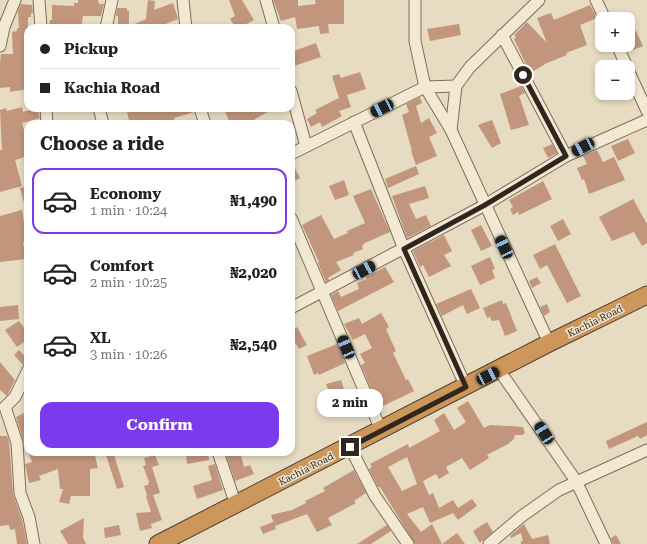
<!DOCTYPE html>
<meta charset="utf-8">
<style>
body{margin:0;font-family:"Roboto Serif",serif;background:#f6f6f6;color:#222;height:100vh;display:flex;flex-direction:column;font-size:15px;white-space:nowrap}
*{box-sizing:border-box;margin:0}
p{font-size:13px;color:#767676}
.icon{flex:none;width:22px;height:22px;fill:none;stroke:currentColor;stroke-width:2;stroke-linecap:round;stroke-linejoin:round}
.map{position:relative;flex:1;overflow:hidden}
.sheet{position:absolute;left:24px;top:120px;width:271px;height:336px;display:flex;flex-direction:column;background:#fff;border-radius:12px;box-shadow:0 2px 6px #0003}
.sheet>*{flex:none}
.hud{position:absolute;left:24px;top:24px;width:271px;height:88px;border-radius:12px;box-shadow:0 2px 6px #0003;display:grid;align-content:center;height:88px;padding:0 16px;background:#fff}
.buttons{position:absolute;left:595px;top:12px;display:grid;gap:8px}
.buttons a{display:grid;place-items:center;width:40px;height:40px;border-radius:8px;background:#fff;box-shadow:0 2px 6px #0003;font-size:20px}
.end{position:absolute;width:18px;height:18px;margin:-9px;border:5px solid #30261e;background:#fff;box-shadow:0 0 0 2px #fff}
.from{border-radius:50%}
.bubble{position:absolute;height:28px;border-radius:12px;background:#fff;box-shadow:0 2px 6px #0003;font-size:13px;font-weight:700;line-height:28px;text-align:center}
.car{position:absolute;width:12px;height:24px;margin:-12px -6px;border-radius:5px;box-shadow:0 0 3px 1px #0007;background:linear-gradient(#222 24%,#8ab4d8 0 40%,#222 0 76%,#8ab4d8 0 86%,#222 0)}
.hud b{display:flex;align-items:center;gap:14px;height:38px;font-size:15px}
.hud b+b{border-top:1px solid #e0e0e0}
.hud i{width:10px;height:10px;background:#222}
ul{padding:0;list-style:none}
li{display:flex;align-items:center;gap:12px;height:66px;margin:0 8px 6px;padding:0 8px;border:2px solid transparent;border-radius:12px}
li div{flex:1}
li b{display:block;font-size:15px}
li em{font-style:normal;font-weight:700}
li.selected{border-color:#7c3aed}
li>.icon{width:36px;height:36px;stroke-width:1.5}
h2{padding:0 16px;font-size:18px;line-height:48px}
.cta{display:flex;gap:8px;margin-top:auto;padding:8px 16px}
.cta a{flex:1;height:46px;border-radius:12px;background:#7c3aed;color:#fff;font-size:16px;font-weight:700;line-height:46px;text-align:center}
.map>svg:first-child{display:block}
.building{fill:#c1967c;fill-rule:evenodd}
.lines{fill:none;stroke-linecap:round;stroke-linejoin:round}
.minor-casing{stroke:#7f6d5b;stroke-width:13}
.highway-casing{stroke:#4d3c2f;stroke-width:19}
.minor{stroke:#f3e9d3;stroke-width:11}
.highway{stroke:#cd975c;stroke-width:17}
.route{stroke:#30261e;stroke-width:5}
.labels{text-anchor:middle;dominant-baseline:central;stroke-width:3;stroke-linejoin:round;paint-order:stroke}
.street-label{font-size:10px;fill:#30261e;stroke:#f0e5d0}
</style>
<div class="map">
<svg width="647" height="544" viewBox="0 0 647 544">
<rect width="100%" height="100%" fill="#e7dbc2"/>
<g class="building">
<path d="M78,0H98L99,4H104L101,16H83L81,28H49L50,20H52V5L74,6V3H78Z"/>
<path d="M148,0L155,1L154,10L173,3L178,19L155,28H125L146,19Z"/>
<path d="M229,0H242L254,20L239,28H236L230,19L235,16Z"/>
<path d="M273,0H298V6L316,4L315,0H344V24H328L329,33L320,34L319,26L297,29L295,17L281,21Z"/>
<path d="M21,4L32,5L33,13H31V17H28V89L10,92V87L0,88V62L1,54H13L12,32L17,31V28H19L18,11Z"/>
<path d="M590,5L597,18L580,25L587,45L566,53L567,55L547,63L530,73L514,39L516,37L514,35L527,22L547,43L537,18L551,13L554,20Z"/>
<path d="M117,8H127V11H129V24L118,27V16H116Z"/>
<path d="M459,24L461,35L430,41L427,29Z"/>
<path d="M636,31L643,46L628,52V34Z"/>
<path d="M316,43L321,57L294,66L291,52Z"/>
<path d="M360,72L366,89L347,95L351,107L339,111L342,116L322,127L320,122L311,127L307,119L317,113L315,110L339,98L332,76L339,74L341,78Z"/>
<path d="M521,86L525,93L519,96L529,125L511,130L500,94Z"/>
<path d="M420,97L422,103L416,106L421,123L429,118L437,133L429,137L437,156L416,165L411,151H412L402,115L409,112L406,104Z"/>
<path d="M22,107L23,112L37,108L40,118L22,123L28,143V156L15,160L22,186L0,192V150H2L0,110L6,108L7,111Z"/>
<path d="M126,108H193L194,112L174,118L176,124H130Z"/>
<path d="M224,108H274L247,124H230Z"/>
<path d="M492,120L501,143L492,148L478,125Z"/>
<path d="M628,139L635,153L618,161L611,146Z"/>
<path d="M552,144L557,153L548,158L543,148Z"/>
<path d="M597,150L603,162L614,157L625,180L589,194L584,179L582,180L577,168L587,164L583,156Z"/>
<path d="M291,161L300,178L291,183Z"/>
<path d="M416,166L419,174L388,188L385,179Z"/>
<path d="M344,180L349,195L335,200L329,186Z"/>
<path d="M543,181L552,199L519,215L518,212L513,215L510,209L513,207L509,200Z"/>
<path d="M28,186V210H26L20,188Z"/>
<path d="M425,186L429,198L409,204L416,219L426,215L431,226L407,238L392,196Z"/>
<path d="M371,189L390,232L365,243L362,246L363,249L353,253L354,255L336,262L341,270L328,278L329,280L326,282L318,263L319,262L302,225L321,215L334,239L348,233L347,231L365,223L353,196Z"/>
<path d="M633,199L647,224V243L642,246L634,232L612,241L599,217Z"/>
<path d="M22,210L27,241L23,242L26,259L0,262V216Z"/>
<path d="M563,219L571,234L558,241L550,226Z"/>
<path d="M481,225L492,246L481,251L471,230Z"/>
<path d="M444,235L452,251L444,255L451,266L429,277L423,265L420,267L413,251Z"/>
<path d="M555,244L581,296L567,303L547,265L540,269L533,255Z"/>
<path d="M490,257L495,269L492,270L495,278L480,285L471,266Z"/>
<path d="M385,267L394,282L338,311L331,295L338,291L341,297L359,289L357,283L367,279L366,277Z"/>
<path d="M537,277L541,283L532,288L529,281Z"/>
<path d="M471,289L480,308L467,314L463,305L442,316L436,304Z"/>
<path d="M502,300L503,304L506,303L517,331L505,336L499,320L492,321L490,317L487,318L483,308Z"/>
<path d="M547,304L550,312L544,316L540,307Z"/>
<path d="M18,305L19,319L0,321V307Z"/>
<path d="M381,313L389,327L386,329L396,351L393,353L406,380L408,379L414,391L379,408L361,365L365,363L360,354L372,348L365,334L353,340L344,324L359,318L362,324Z"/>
<path d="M19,321L28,333V339L17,347L5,330Z"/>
<path d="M297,327L307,345L299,349L291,336V331Z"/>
<path d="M337,344L345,363L319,375L318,373L314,375L307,356Z"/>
<path d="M19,350L28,360V363L23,365L14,355Z"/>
<path d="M0,362L15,380L7,396L0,390Z"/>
<path d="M341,380L350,409L337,413L326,384Z"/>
<path d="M468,401L484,428L490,425L523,427L525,433L522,435H515L514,439L508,444L487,455L489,458L470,470L462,458L446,467L449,473L439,479L436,474L423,481L429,495L433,493L439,508L453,500L458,508L472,499L477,506L458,520L453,513L430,523L423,507L407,514L421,532L432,524L442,544L457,533L465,544H415L380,487H378L369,469L372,467L370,464L408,444L409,448L440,431L434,420L444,413L454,430L466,422L457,408ZM407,457L417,484L402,491L388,467Z"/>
<path d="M24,413L27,442L24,443L16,417Z"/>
<path d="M647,422V435L640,439L638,436L609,449L606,441Z"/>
<path d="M0,436H7L9,441L13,494L22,519L27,544H17L15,529L10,530L9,525L0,526Z"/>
<path d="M28,452H51L52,455L60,452H94L98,468L90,469V496H71L69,504L59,502L63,489H60L58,469L39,476L41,480L29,483L25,464L32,462Z"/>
<path d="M105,452H113L124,487L117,489Z"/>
<path d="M186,452H208L209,460L187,464Z"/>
<path d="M225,452H240L244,467L250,465L254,474L235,481Z"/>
<path d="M155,455L159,465L152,467L160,493L153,495L162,520L151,524L152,528L140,531L136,513L151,512L146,496L147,495L144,486L148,485L149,482L143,466L146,465L144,458Z"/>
<path d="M215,464L223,490L197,499L193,486L212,480L208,466Z"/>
<path d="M354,470L366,493L354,501L356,503L328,518L332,525L317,532L307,514L275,526L276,529L263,534L260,527L273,522L274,524L271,515L292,510L306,503L305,501L325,491L323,488Z"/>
<path d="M84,518L83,537L86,544H68L60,531Z"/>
<path d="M487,522L493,532L480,543L473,531Z"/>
<path d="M524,524L532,539L548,535L550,544H521V541H523L521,533L511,538L510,536Z"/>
<path d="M119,525L121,535L105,538L104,528Z"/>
<path d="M387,525L391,531L371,544H357Z"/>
<path d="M616,535L621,544H613L611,538Z"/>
</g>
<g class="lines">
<g class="minor-casing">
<g id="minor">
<path d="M39,0L41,28"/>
<path d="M183,0L186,28"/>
<path d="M266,0L274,28"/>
<path d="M415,0V41L425,87L451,130"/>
<path d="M539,0L470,67L456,86L451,130L549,343"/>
<path d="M596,0L605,19"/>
<path d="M106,28L112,0"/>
<path d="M502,35L566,156"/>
<path d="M617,45L627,67"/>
<path d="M0,46L4,27L15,0"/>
<path d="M628,70L647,111"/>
<path d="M291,91L306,146"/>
<path d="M46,108L47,124"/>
<path d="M99,108L103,124"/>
<path d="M200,108L205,124"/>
<path d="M354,122L404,249L466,387"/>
<path d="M291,154L425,87L456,86"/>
<path d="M291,218L381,430"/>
<path d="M291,308L485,205L566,156L647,120"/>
<path d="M28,370L15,397L5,407L17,443L20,493L29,517L34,544"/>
<path d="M499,370L576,481L606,544"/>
<path d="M350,447L375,496L408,544"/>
<path d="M218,452L236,505"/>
<path d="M489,544L522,516L559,490L647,450"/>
</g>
</g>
<g class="highway-casing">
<path id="highway" d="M158,544L549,343L647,295"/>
</g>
<use href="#minor" class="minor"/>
<use href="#highway" class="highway"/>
</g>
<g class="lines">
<path class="route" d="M350,447L466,387L404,249L485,205L566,156L523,75"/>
</g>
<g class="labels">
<g class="street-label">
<text transform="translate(595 321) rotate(-26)">Kachia Road</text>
<text transform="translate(306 469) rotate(-27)">Kachia Road</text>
</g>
</g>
</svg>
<div class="buttons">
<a>+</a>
<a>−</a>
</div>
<i class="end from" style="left:523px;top:75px"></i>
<i class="end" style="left:350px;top:447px"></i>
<div class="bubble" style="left:317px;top:389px;width:66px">2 min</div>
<i class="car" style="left:382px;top:108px;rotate:244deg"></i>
<i class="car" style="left:583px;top:147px;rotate:242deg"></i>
<i class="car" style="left:504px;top:247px;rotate:335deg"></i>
<i class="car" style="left:364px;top:270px;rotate:62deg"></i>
<i class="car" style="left:346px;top:347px;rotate:337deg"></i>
<i class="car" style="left:488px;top:376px;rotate:63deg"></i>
<i class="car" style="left:544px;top:433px;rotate:327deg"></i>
<div class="hud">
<b><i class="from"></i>Pickup</b>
<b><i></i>Kachia Road</b>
</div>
<section class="sheet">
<h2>Choose a ride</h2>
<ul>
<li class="selected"><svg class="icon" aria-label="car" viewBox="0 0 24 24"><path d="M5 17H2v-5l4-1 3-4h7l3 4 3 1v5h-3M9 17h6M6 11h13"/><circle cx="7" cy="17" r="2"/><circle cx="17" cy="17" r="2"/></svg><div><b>Economy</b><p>1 min · 10:24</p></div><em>₦1,490</em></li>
<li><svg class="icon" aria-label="car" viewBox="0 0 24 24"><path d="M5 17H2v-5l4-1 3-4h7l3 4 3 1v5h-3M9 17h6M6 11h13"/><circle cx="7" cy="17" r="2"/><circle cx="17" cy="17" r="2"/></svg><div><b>Comfort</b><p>2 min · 10:25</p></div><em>₦2,020</em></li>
<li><svg class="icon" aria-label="car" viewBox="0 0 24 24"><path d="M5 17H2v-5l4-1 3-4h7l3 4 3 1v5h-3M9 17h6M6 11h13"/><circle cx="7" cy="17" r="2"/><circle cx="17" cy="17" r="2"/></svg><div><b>XL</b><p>3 min · 10:26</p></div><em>₦2,540</em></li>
</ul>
<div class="cta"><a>Confirm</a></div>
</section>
</div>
